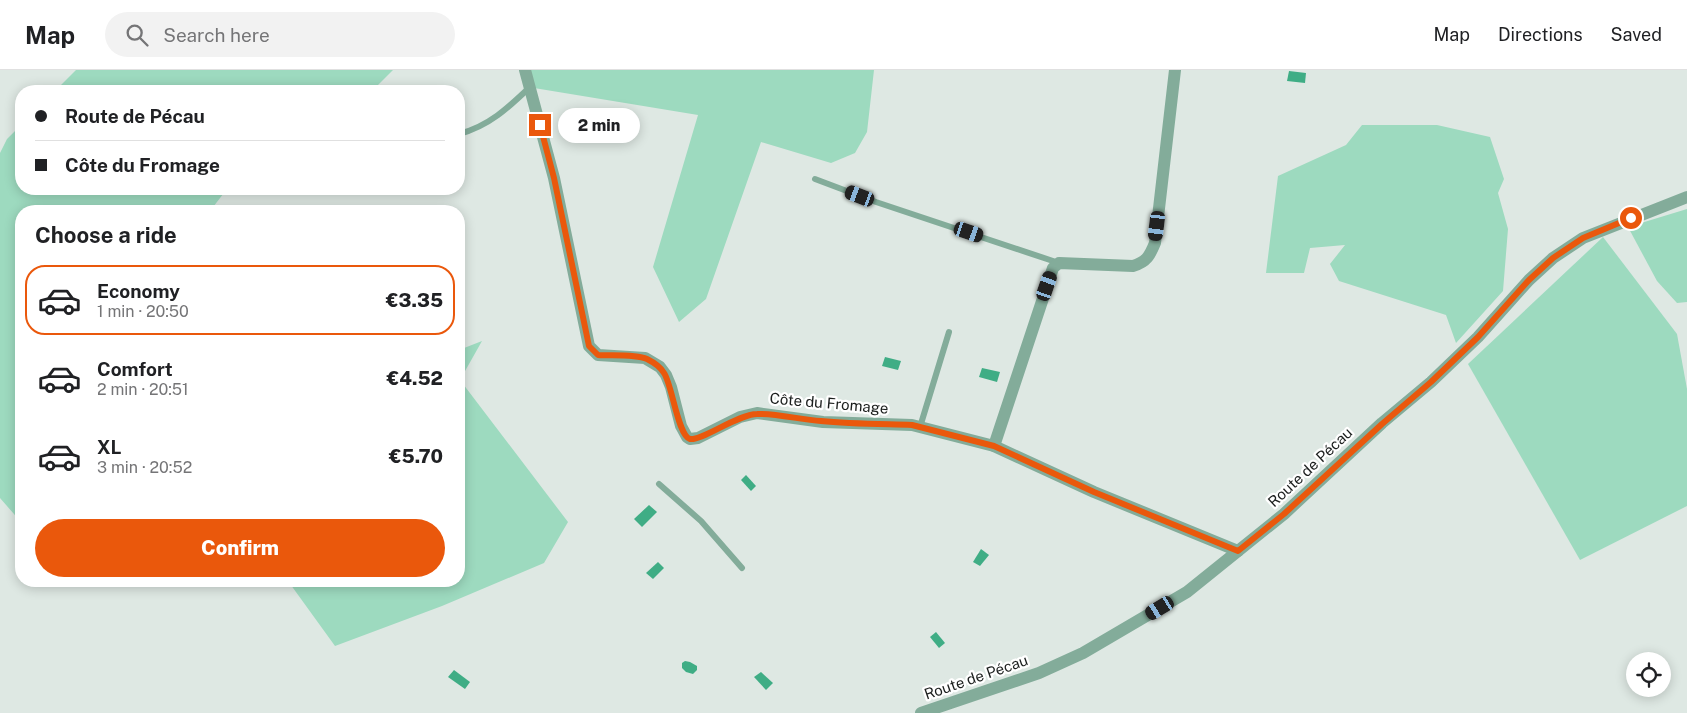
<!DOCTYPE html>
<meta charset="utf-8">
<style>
body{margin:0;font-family:"Public Sans",sans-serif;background:#f2f2f2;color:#202124;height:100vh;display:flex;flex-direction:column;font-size:19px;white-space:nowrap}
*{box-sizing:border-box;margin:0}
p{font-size:16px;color:#757577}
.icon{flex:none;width:28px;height:28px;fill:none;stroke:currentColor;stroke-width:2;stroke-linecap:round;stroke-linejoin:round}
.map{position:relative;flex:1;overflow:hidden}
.drawer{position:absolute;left:15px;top:135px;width:450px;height:382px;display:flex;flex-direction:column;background:#fff;border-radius:20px;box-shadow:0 2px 12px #0003}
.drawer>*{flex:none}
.top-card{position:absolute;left:15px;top:15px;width:450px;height:110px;border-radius:20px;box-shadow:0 2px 12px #0003;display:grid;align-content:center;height:110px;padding:0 20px;background:#fff}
.tools{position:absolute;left:1626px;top:582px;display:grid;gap:10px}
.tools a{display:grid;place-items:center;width:45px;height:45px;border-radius:50%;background:#fff;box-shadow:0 2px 12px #0003;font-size:25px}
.end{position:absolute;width:22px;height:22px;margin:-11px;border:6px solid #ea580c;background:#fff;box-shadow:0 0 0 2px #fff}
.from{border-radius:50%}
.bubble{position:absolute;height:35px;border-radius:18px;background:#fff;box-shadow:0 2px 12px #0003;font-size:16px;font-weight:800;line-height:35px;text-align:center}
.car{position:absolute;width:15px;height:30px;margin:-15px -8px;border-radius:6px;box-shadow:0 0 4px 1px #0007;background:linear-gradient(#222 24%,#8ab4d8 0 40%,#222 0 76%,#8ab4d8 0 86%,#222 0)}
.top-card b{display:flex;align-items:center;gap:18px;height:48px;font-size:19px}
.top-card b+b{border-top:1px solid #e0e0e0}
.top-card i{width:12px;height:12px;background:#202124}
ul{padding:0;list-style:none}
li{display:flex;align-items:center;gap:15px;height:70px;margin:0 10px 8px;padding:0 10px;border:2px solid transparent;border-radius:20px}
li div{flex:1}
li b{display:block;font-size:19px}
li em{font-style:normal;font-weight:800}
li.on{border-color:#ea580c}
li>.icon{width:45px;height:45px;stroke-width:1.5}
h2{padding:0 20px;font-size:22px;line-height:60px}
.button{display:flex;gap:10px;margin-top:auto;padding:10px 20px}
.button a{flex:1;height:58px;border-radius:30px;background:#ea580c;color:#fff;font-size:20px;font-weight:800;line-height:58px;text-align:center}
header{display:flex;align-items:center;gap:30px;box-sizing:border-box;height:70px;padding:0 25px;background:#fff;border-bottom:1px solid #e0e0e0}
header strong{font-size:24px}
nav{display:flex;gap:28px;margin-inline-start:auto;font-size:18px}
.search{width:350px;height:45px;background:#f2f2f2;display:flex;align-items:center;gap:12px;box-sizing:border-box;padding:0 18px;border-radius:28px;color:#757577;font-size:19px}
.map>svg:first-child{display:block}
.green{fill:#9ddabf}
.water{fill:#3fad85}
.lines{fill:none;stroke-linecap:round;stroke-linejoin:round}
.service{stroke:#83ac9a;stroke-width:6}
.minor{stroke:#83ac9a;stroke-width:12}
.route{stroke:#ea580c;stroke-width:6}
.labels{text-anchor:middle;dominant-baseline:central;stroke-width:4.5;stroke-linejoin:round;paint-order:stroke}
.street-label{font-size:15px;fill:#1b1e1d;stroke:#fff}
</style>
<header>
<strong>Map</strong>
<div class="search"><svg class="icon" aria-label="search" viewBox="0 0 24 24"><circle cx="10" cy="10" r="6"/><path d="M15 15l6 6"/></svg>Search here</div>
<nav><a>Map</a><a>Directions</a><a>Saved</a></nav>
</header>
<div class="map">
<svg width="1687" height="643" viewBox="0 0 1687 643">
<rect width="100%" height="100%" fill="#dee8e3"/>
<g class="green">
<path d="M76,0H393L376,17L375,21H55Z"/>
<path d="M529,0H874L867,62L855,83L831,93L761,72L706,229L679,252L653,197L698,45L534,18Z"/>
<path d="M21,55V119H227L210,141H21V452L0,428V83L7,69Z"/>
<path d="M1362,55H1437L1490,67L1504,109L1498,123L1508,159L1503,221L1456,273L1446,245L1339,211L1330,194L1345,175L1310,178L1304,203H1266L1278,106L1346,75Z"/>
<path d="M1687,139V232L1677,233L1657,211L1628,157Z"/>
<path d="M1603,167L1677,264L1687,319V436L1580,490L1468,294Z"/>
<path d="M482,271L460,310L568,452L544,493L442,536L335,576L288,511H459V280Z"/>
</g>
<g class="water">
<path d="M1289,1L1306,3L1305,13L1287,11Z"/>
<path d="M885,287L901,291L898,300L882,296Z"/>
<path d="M982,298L1000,302L997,312L979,307Z"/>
<path d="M746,405L756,416L751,421L741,410Z"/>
<path d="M649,435L657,442L642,457L634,449Z"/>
<path d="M981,479L989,485L980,496L973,492Z"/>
<path d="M658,492L664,498L653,509L646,503Z"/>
<path d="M936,562L945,573L939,578L930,567Z"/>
<path d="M685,591L690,592L697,596V600L693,604L686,602L682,598V593Z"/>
<path d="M454,600L470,612L465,619L448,607Z"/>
<path d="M761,602L773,613L766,620L754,607Z"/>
</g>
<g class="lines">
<g class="service">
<path d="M459,64C489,56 508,38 530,17"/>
<path d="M815,109L876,132L1059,193"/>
<path d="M920,357L949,262"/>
<path d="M659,414L701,451L742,498"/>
</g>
<g class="minor">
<path d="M525,0L554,108L589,276L598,285L645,288L660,297L666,305L671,317L681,356L687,367L690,369L698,368L740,347L757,343L823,352L912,355L994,376L1094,422L1238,481"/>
<path d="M994,376L1053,198L1059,193L1133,196C1147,192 1150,185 1155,173L1175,0"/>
<path d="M921,643L1039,603L1083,583L1187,522L1284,444L1382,353L1431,312L1478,267L1529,210L1553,188L1583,168L1687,127"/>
</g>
</g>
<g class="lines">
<path class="route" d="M540,55L554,108L589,276L598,285C611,286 635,284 647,289C653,292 660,296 664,303C672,314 678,366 690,369C702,371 738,344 757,344C775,343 802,350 821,351C851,354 882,354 912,355L994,376L1094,422L1238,481L1284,444L1382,354L1431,312L1478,267L1529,210L1553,188L1583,168L1631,148"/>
</g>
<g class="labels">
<g class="street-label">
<text transform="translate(829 333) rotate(5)">Côte du Fromage</text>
<text transform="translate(1310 397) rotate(-43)">Route de Pécau</text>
<text transform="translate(976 607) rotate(-19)">Route de Pécau</text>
</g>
</g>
</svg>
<div class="tools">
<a><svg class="icon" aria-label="locate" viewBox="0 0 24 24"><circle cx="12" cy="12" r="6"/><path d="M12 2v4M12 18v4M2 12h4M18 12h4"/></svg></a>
</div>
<i class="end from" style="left:1631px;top:148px"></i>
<i class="end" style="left:540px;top:55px"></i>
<div class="bubble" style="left:558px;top:38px;width:82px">2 min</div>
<i class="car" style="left:860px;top:126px;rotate:291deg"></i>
<i class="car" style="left:1157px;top:156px;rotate:187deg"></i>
<i class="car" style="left:969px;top:162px;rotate:109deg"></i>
<i class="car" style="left:1047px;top:216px;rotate:19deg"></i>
<i class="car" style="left:1160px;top:538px;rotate:239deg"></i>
<div class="top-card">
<b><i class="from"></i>Route de Pécau</b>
<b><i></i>Côte du Fromage</b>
</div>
<section class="drawer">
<h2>Choose a ride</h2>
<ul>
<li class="on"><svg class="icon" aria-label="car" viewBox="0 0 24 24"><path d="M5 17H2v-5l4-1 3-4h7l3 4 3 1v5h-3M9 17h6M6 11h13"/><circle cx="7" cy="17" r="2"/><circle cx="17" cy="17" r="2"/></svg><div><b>Economy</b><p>1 min · 20:50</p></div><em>€3.35</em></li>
<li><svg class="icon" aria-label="car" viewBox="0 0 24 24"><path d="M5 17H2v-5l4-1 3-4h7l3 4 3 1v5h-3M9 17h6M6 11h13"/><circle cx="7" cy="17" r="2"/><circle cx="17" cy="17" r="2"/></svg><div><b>Comfort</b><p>2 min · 20:51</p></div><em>€4.52</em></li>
<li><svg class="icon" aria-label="car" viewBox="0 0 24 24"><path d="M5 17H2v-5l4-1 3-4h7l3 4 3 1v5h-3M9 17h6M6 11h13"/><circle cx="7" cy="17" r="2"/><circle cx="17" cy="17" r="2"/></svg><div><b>XL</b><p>3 min · 20:52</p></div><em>€5.70</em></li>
</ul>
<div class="button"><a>Confirm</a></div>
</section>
</div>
